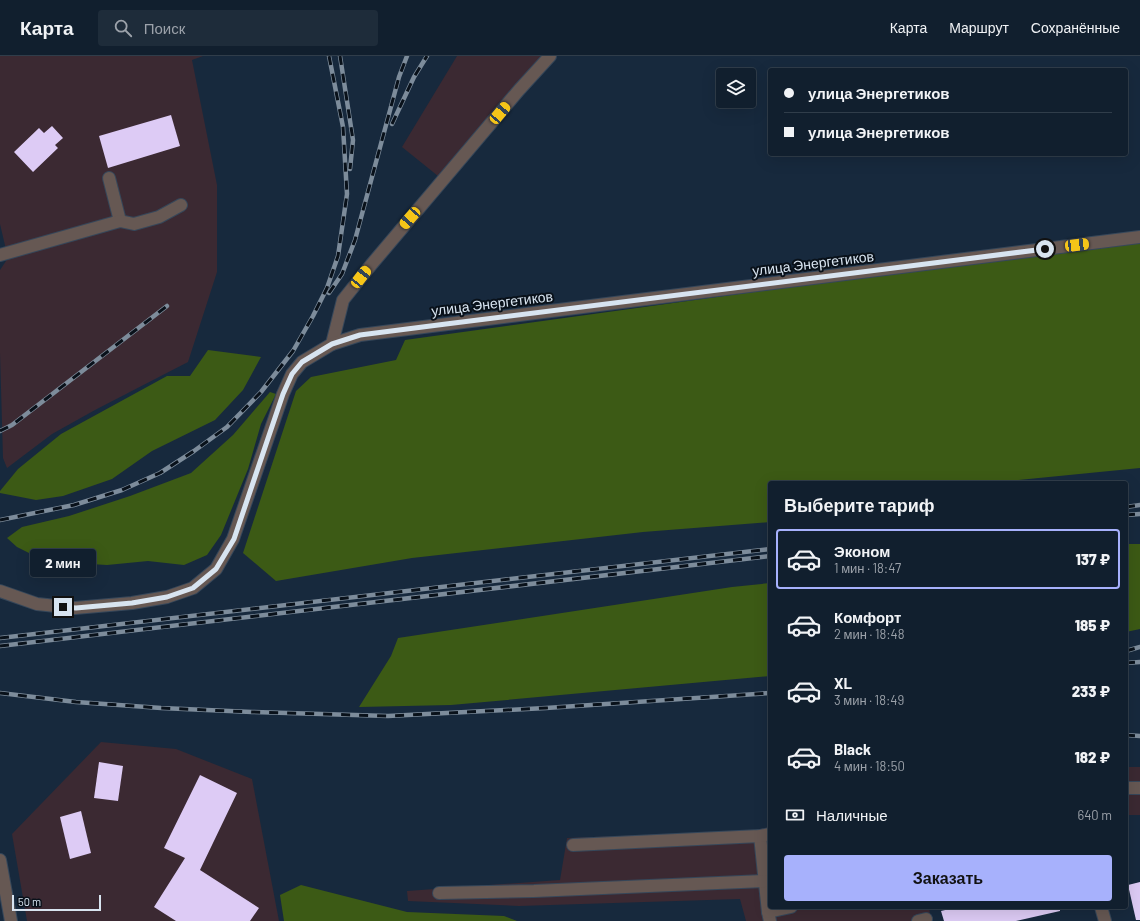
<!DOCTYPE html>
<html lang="ru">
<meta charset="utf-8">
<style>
body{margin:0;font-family:Barlow,sans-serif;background:#1e2c3a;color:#f1f3f6;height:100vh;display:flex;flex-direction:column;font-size:15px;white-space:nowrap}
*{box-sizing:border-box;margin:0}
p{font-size:13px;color:#9ca2aa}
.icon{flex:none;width:22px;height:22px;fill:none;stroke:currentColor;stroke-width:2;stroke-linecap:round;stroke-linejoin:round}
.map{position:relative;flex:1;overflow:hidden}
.details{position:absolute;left:768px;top:425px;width:360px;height:428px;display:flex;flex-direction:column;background:#111f2e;border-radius:4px;box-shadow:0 4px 16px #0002,0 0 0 1px #303d4a}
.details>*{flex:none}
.banner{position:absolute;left:768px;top:12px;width:360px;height:88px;border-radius:4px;box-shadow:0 4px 16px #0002,0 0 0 1px #303d4a;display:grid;align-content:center;height:88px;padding:0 16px;background:#111f2e}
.controls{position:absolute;left:716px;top:12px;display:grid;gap:8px}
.controls a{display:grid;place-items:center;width:40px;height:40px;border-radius:4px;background:#111f2e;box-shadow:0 4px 16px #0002,0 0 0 1px #303d4a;font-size:20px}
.scale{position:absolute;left:12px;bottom:10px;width:89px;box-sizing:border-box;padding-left:4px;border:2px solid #d8e4f0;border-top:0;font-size:11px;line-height:14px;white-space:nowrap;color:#d8e4f0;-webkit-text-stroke:3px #09111a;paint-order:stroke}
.end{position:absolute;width:18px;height:18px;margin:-9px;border:5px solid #d8e4f0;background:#111;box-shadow:0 0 0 2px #111}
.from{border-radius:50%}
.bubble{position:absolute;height:28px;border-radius:4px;background:#111f2e;box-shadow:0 4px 16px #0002,0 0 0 1px #303d4a;font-size:13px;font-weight:800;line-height:28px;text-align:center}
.car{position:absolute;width:12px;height:24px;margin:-12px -6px;border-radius:5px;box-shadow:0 0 3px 1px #0007;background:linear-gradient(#f5c518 24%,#345 0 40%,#f5c518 0 76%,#345 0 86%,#f5c518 0)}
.banner b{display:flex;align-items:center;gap:14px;height:38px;font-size:15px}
.banner b+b{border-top:1px solid #303d4a}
.banner i{width:10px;height:10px;background:#f1f3f6}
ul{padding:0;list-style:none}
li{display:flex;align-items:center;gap:12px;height:60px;margin:0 8px 6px;padding:0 8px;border:2px solid transparent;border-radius:4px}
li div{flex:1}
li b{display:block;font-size:15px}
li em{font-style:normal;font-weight:800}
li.current{border-color:#a7b1fc}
li>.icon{width:36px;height:36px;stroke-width:1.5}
h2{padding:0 16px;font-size:18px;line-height:48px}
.pay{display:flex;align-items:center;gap:10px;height:44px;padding:0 16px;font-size:15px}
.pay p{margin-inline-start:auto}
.primary-button{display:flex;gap:8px;margin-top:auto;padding:8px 16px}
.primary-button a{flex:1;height:46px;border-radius:4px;background:#a7b1fc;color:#111;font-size:16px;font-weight:800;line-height:46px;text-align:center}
header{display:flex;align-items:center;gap:24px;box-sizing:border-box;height:56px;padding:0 20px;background:#111f2e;border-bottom:1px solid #303d4a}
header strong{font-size:19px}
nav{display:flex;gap:22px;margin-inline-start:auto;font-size:14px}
.search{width:280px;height:36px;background:#1e2c3a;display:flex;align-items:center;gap:10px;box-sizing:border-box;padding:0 14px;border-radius:4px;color:#9ca2aa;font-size:15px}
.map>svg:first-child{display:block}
.industrial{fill:#3b2932}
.forest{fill:#3c5a15}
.building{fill:#ddcbf5}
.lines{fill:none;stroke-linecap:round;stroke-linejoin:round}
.minor-casing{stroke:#36475a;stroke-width:14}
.minor{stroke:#665853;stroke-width:12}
.rail-casing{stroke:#7d8c9b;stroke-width:4.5}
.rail{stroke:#09111a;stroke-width:3;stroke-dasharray:9;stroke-linecap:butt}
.route{stroke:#d8e4f0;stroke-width:5}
.labels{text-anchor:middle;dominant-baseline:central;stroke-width:4;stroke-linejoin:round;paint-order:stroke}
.street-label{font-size:14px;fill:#d8e4f0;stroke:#09111a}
</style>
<header>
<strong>Карта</strong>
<div class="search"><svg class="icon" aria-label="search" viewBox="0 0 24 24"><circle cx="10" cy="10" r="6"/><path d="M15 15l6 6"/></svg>Поиск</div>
<nav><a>Карта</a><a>Маршрут</a><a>Сохранённые</a></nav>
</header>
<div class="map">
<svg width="1140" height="865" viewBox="0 0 1140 865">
<rect width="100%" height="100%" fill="#17293d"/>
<g class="industrial">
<path d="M0,0H203L192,4L217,129V216L188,306L95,354L52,378L7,412L3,402L0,297V214L8,202L0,168Z"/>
<path d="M457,0H541L438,120L402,91Z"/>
<path d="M101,686L176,693L252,723L279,865H27L12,778Z"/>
<rect x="1126" y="711" width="14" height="48"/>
<path d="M770,771V851H929L931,865H746L740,843L519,850L408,845L407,835L560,824L567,782L751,775Z"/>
</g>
<g class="forest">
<path d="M1140,187V412L989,427H770V466L643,476L412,502L276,525L243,497L296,335L311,321L396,304L405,284L921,213Z"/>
<path d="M208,294L261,301L243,334L215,364L152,395L112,423L63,440L36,444L0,437V435L18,413L61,378L167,320H190Z"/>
<path d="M270,336L276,338L261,368L248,413L221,479L207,499L184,509L148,505L107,509L73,507L39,502L17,491L7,482L22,471L69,460L130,440L191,417L233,379Z"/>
<path d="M1126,488H1140V573L1126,576Z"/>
<path d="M770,527V620L451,649L359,651L391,600L398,582L732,531Z"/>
<path d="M301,829L407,856L504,860L517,865H284L280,839Z"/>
</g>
<g class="building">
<path d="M171,59L180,90L108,112L99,80Z"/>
<path d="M52,70L63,82L55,89L58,92L33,116L14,96L39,72L44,77Z"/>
<path d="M99,706L123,710L118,745L94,742Z"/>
<path d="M200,719L237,737L200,814L259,852L250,865H176L154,851L185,802L164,792Z"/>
<path d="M81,755L91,797L70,803L60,761Z"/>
<path d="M1140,826V864H1136L1128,829Z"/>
<path d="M958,851H1060V855L1016,865H944L941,855Z"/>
</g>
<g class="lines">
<g class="minor-casing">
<g id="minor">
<path d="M109,122L120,165"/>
<path d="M0,199L120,165L134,168L159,161L181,149"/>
<path d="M332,288L343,244L371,209L519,34L550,0"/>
<path d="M0,535L37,548L75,552L132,547L167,541L193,532L216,513L233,483L283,338L292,318L302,306L332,288L360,279L1140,181"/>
<path d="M1126,732H1140"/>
<path d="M760,780L768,856L770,865"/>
<path d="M573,789L760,780L770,778"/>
<path d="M0,804L11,865"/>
<path d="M439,837L534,835L765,825"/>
<path d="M1101,851L1105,865"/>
<path d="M768,856L791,851"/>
<path d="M918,865L926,863"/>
</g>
</g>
<use href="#minor" class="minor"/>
<g class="rail-casing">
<g id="rail">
<path d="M340,0L353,84L350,113"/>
<path d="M392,68L414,21L427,0"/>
<path d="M329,237L342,218L355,184L399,21L407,0"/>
<path d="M0,375L12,369L167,250"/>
<path d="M1126,451L1140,449"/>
<path d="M1126,459L1140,458"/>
<path d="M0,464L74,449L122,434L160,417L194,395L227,371L261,336L293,295L313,260L327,232L338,200L347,138L343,71L329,0"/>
<path d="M0,582L770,493"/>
<path d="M0,590L770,500"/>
<path d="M1126,595L1140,591"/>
<path d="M1126,607L1140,606"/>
<path d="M0,637L76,646L161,652L252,656L388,660L546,652L770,637"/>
<path d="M1126,679L1140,680"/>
</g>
</g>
<use href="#rail" class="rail"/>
</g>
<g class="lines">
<path class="route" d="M63,551L76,552L132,547L167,541L193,532L216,513L234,483L283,338L292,318L302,306L332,288L360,279L446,268L1045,193"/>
</g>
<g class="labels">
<g class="street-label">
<text transform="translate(813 207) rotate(-7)">улица Энергетиков</text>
<text transform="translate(492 247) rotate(-7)">улица Энергетиков</text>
</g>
</g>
</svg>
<div class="controls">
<a><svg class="icon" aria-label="layers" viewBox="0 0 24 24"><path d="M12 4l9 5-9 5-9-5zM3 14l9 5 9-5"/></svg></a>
</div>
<div class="scale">50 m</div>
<i class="end from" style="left:1045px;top:193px"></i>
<i class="end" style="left:63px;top:551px"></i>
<div class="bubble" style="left:30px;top:493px;width:66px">2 мин</div>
<i class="car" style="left:500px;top:57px;rotate:40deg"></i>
<i class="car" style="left:410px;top:162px;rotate:221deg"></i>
<i class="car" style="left:1077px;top:189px;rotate:83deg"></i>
<i class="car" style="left:361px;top:221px;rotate:38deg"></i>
<div class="banner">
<b><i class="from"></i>улица Энергетиков</b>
<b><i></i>улица Энергетиков</b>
</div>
<section class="details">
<h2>Выберите тариф</h2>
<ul>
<li class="current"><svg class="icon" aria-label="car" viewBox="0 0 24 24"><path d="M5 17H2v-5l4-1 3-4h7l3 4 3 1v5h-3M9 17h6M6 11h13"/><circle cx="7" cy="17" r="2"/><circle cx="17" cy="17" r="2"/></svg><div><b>Эконом</b><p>1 мин · 18:47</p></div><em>137 ₽</em></li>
<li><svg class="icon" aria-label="car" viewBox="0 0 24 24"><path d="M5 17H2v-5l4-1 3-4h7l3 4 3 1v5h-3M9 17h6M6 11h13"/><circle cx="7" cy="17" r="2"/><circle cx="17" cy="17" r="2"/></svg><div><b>Комфорт</b><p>2 мин · 18:48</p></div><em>185 ₽</em></li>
<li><svg class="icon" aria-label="car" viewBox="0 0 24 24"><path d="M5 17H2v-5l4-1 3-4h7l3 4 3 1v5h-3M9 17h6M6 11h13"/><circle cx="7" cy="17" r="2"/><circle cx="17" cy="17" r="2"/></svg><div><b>XL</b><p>3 мин · 18:49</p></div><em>233 ₽</em></li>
<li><svg class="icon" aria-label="car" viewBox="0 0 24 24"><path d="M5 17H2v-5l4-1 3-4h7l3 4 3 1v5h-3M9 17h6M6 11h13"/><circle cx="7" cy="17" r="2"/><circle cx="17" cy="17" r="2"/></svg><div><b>Black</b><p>4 мин · 18:50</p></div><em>182 ₽</em></li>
</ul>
<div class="pay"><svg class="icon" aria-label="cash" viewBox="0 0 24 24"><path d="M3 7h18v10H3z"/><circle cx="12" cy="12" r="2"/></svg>Наличные<p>640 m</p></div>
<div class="primary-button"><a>Заказать</a></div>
</section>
</div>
